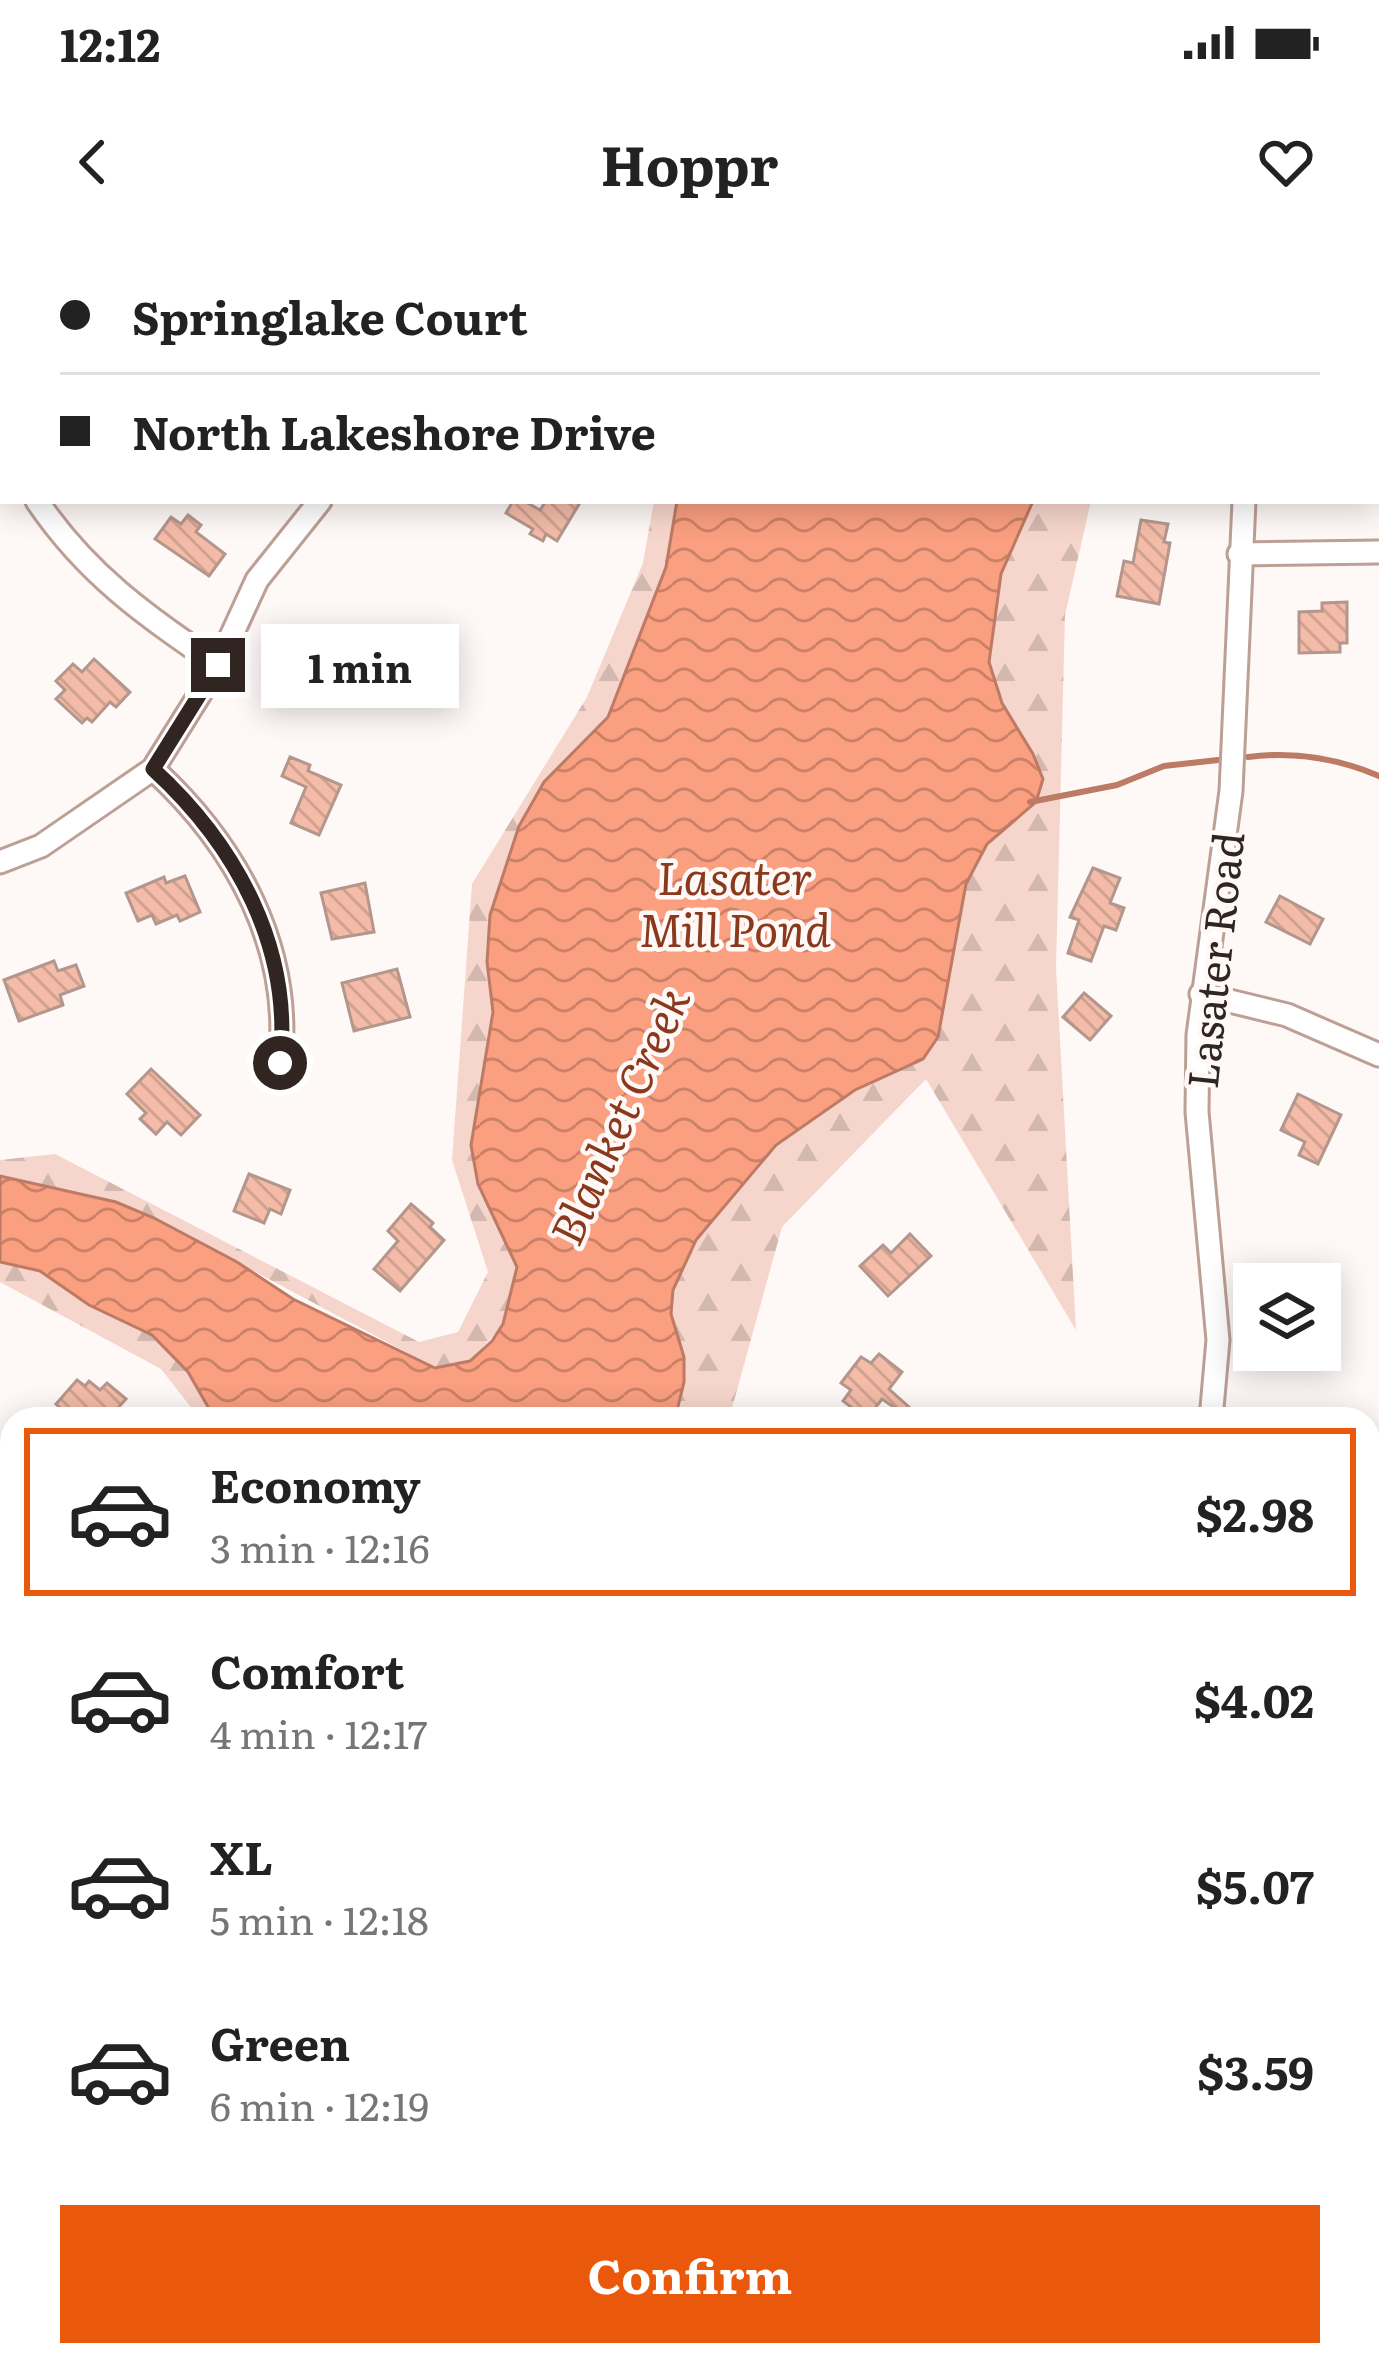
<!DOCTYPE html>
<meta charset="utf-8">
<style>
body{margin:0;font-family:Literata,serif;background:#f6f6f6;color:#222;height:100vh;display:flex;flex-direction:column;font-size:45px;white-space:nowrap}
*{box-sizing:border-box;margin:0}
p{font-size:39px;color:#767676}
.icon{flex:none;width:66px;height:66px;fill:none;stroke:currentColor;stroke-width:2;stroke-linecap:round;stroke-linejoin:round}
.map{position:relative;flex:1;overflow:hidden}
.side{position:absolute;left:0px;top:1167px;width:1380px;height:960px;display:flex;flex-direction:column;background:#fff;border-radius:36px 36px 0 0;box-shadow:0 6px 30px #0003}
.side>*{flex:none}
.hud{position:absolute;left:0px;top:0px;width:1380px;height:264px;box-shadow:0 6px 30px #0003;display:grid;align-content:center;height:264px;padding:0 60px;background:#fff}
.controls{position:absolute;left:1233px;top:1023px;display:grid;gap:24px}
.controls a{display:grid;place-items:center;width:108px;height:108px;border-radius:0px;background:#fff;box-shadow:0 6px 30px #0003;font-size:60px}
.end{position:absolute;width:54px;height:54px;margin:-27px;border:15px solid #302521;background:#fff;box-shadow:0 0 0 6px #fff}
.from{border-radius:50%}
.bubble{position:absolute;height:84px;border-radius:0px;background:#fff;box-shadow:0 6px 30px #0003;font-size:39px;font-weight:700;line-height:84px;text-align:center}
.hud b{display:flex;align-items:center;gap:42px;height:114px;font-size:45px}
.hud b+b{border-top:3px solid #e0e0e0}
.hud i{width:30px;height:30px;background:#222}
ul{padding:21px 0 0;list-style:none}
li{display:flex;align-items:center;gap:36px;height:168px;margin:0 24px 18px;padding:0 36px;border:6px solid transparent;border-radius:0px}
li div{flex:1}
li b{display:block;font-size:45px}
li em{font-style:normal;font-weight:700}
li.current{border-color:#ea580c}
li>.icon{width:108px;height:108px;stroke-width:1.5}
.cta{display:flex;gap:24px;margin-top:auto;padding:24px 60px}
.cta a{flex:1;height:138px;border-radius:0px;background:#ea580c;color:#fff;font-size:48px;font-weight:700;line-height:138px;text-align:center}
.status{display:flex;justify-content:space-between;align-items:center;height:84px;padding:0 60px;background:#fff;direction:ltr}
.status svg{height:33px;fill:currentColor}
header{display:flex;justify-content:space-between;align-items:center;height:156px;padding:0 60px;background:#fff;font-size:54px;font-weight:700}
.map>svg:first-child{display:block}
.forest{fill:url(#forest-firs)}
.water{fill:url(#water-waves);stroke:#bd7a64;stroke-width:3}
.lines{fill:none;stroke-linecap:round;stroke-linejoin:round}
.stream{stroke:#bd7a64;stroke-width:6}
.building{fill:url(#building-back-hatch);stroke:#b3968c;stroke-width:3}
.minor-casing{stroke:#bc9f95;stroke-width:27}
.minor{stroke:#fff;stroke-width:21}
.route{stroke:#302521;stroke-width:15}
.labels{text-anchor:middle;dominant-baseline:central;stroke-width:9;stroke-linejoin:round;paint-order:stroke}
.street-label{font-size:42px;fill:#302521;stroke:#fef8f6}
.water-label{font-size:45px;font-style:italic;fill:#8a391c;stroke:#fef8f6}
</style>
<div class="status"><b>12:12</b><svg viewBox="0 0 49 12"><path d="M0 12V9h3v3zM5 12V6h3v6zM10 12V3h3v9zM15 12V0h3v12zM26 1h20v11H26zM47 4h2v5h-2z"/></svg></div>
<header><svg class="icon" aria-label="back" viewBox="0 0 24 24"><path d="M15 5l-7 7 7 7"/></svg>Hoppr<svg class="icon" aria-label="heart" viewBox="0 0 24 24"><path d="M12 20l-8-8c-3-5 5-10 8-4 3-6 11-1 8 4z"/></svg></header>
<div class="map">
<svg width="1379" height="2127" viewBox="0 0 1379 2127">
<defs>
<pattern id="forest-firs" width="22" height="20" patternUnits="userSpaceOnUse" patternTransform="scale(3)"><rect width="22" height="20" fill="#f6d6cc"/><path d="M5 1l3.5 6h-7zM16 11l3.5 6h-7z" fill="#d3b8af"/></pattern>
<pattern id="water-waves" width="16" height="10" patternUnits="userSpaceOnUse" patternTransform="scale(3)"><rect width="16" height="10" fill="#fa9f80"/><path d="M0 5q4-4 8 0t8 0" fill="none" stroke="#cb8168"/></pattern>
<pattern id="building-back-hatch" width="6" height="6" patternUnits="userSpaceOnUse" patternTransform="scale(3)"><rect width="6" height="6" fill="#f3bba8"/><path d="M-1 5l2 2M0 0l6 6M5-1l2 2" fill="none" stroke="#d1a190"/></pattern>
</defs>
<rect width="100%" height="100%" fill="#fef8f6"/>
<g class="forest">
<path d="M654,261H676L666,327L493,772L478,944L517,1027L503,1085L470,1121L436,1128L154,978L0,936V920L55,914L419,1102L458,1092L488,1032L452,920L472,644L587,457L643,323Z"/>
<path d="M1033,261H1091L1065,375L1056,728L1076,1090L926,839L782,987L729,1179H678L684,1142L671,1074L673,1050L696,1000L776,906L855,850L923,819L938,797L966,644L987,604L1036,562L989,422L1001,335Z"/>
<path d="M0,1022L40,1031L89,1065L152,1095L188,1132L215,1179H200L161,1129L0,1042Z"/>
<path d="M418,2115H551L553,2127H393Z"/>
<path d="M1172,2115L1251,2127H1158Z"/>
</g>
<g class="water">
<path d="M722,0H1091L719,3Z"/>
<path d="M677,261H1033L1001,334L989,422L1002,463L1033,514L1043,539L1036,562L987,604L966,644L938,797L923,819L855,850L776,905L696,1000L673,1050L671,1074L684,1117V1142L675,1179H215L188,1132L152,1095L89,1065L40,1031L0,1022V936L116,962L154,978L237,1022L293,1059L435,1128L470,1121L492,1101L503,1084L517,1027L478,944L471,905L493,772L487,722L490,675L519,586L544,542L608,477L666,327Z"/>
<path d="M12,1859V2056L0,2055V1861Z"/>
</g>
<g class="lines">
<g class="stream">
<path d="M1248,517C1294,511 1337,518 1379,536"/>
<path d="M1030,562L1117,545L1164,526L1218,520"/>
<path d="M257,2115V2127"/>
</g>
</g>
<g class="building">
<path d="M513,261H524L540,270L546,261H581L557,301L546,294L543,301L530,294L533,289L506,273Z"/>
<path d="M188,275L201,285L196,292L225,314L209,336L155,299L171,277L181,284Z"/>
<path d="M1141,280L1168,284L1164,302L1170,303L1159,364L1117,356L1124,321L1133,323Z"/>
<path d="M1347,362V403H1340V412L1299,413V372L1322,371V363Z"/>
<path d="M94,419L130,452L116,467L110,462L92,482L87,478L82,483L56,459L65,450L56,441L73,424L82,432Z"/>
<path d="M290,517L310,525L308,531L341,545L319,595L291,583L306,547L282,536Z"/>
<path d="M1093,628L1120,638L1110,663L1124,668L1116,690L1104,686L1091,721L1068,713L1079,680L1070,677Z"/>
<path d="M185,636L200,672L180,681L177,675L156,684L152,675L138,681L126,653L164,637L166,643Z"/>
<path d="M365,643L374,692L332,699L321,653Z"/>
<path d="M1280,656L1323,679L1310,704L1266,682Z"/>
<path d="M54,721L58,731L76,725L84,746L60,755L63,765L19,781L4,740Z"/>
<path d="M397,729L410,777L354,791L342,743Z"/>
<path d="M1084,753L1111,776L1090,800L1063,777Z"/>
<path d="M151,829L200,875L181,895L167,882L156,894L140,879L146,873L127,854Z"/>
<path d="M1298,854L1341,875L1318,924L1299,915L1305,902L1281,890Z"/>
<path d="M249,934L290,950L281,974L270,969L264,983L234,971Z"/>
<path d="M411,964L433,983L430,987L444,1000L400,1051L374,1029L398,1001L388,991Z"/>
<path d="M910,994L931,1016L888,1056L860,1026L883,1005L891,1013Z"/>
<path d="M879,1114L902,1132L889,1149L910,1168L905,1175L882,1159L867,1179L843,1161L851,1150L841,1143L861,1117L871,1123Z"/>
<path d="M77,1140L85,1146L89,1141L100,1150L107,1143L126,1159L108,1179H73L56,1164Z"/>
</g>
<g class="lines">
<g class="minor-casing">
<g id="minor">
<path d="M516,3L517,0"/>
<path d="M1339,3V0"/>
<path d="M0,201L3,206"/>
<path d="M37,261C87,335 145,375 218,425"/>
<path d="M1239,314L1379,312"/>
<path d="M153,529C236,605 293,708 280,823"/>
<path d="M0,622L41,606L153,529L218,425L257,340L320,261"/>
<path d="M1201,754L1287,775L1379,815"/>
<path d="M1211,1179L1218,1100L1197,872L1198,795L1231,551L1244,261"/>
<path d="M0,1297L12,1295"/>
<path d="M1368,1463L1379,1473"/>
<path d="M1368,1804L1379,1807"/>
<path d="M0,2127L40,2115"/>
<path d="M358,2127L360,2115"/>
</g>
</g>
<use href="#minor" class="minor"/>
</g>
<g class="lines">
<path class="route" d="M218,425L153,529C236,605 293,708 280,823"/>
</g>
<g class="labels">
<g class="street-label">
<text transform="translate(1213 720) rotate(-84)">Lasater Road</text>
</g>
<g class="water-label">
<text x="735" y="635">Lasater<tspan x="735" dy="52">Mill Pond</tspan></text>
<text transform="translate(617 875) rotate(-66)">Blanket Creek</text>
</g>
</g>
</svg>
<div class="controls">
<a><svg class="icon" aria-label="layers" viewBox="0 0 24 24"><path d="M12 4l9 5-9 5-9-5zM3 14l9 5 9-5"/></svg></a>
</div>
<i class="end from" style="left:280px;top:823px"></i>
<i class="end" style="left:218px;top:425px"></i>
<div class="bubble" style="left:261px;top:384px;width:198px">1 min</div>
<div class="hud">
<b><i class="from"></i>Springlake Court</b>
<b><i></i>North Lakeshore Drive</b>
</div>
<section class="side">
<ul>
<li class="current"><svg class="icon" aria-label="car" viewBox="0 0 24 24"><path d="M5 17H2v-5l4-1 3-4h7l3 4 3 1v5h-3M9 17h6M6 11h13"/><circle cx="7" cy="17" r="2"/><circle cx="17" cy="17" r="2"/></svg><div><b>Economy</b><p>3 min · 12:16</p></div><em>$2.98</em></li>
<li><svg class="icon" aria-label="car" viewBox="0 0 24 24"><path d="M5 17H2v-5l4-1 3-4h7l3 4 3 1v5h-3M9 17h6M6 11h13"/><circle cx="7" cy="17" r="2"/><circle cx="17" cy="17" r="2"/></svg><div><b>Comfort</b><p>4 min · 12:17</p></div><em>$4.02</em></li>
<li><svg class="icon" aria-label="car" viewBox="0 0 24 24"><path d="M5 17H2v-5l4-1 3-4h7l3 4 3 1v5h-3M9 17h6M6 11h13"/><circle cx="7" cy="17" r="2"/><circle cx="17" cy="17" r="2"/></svg><div><b>XL</b><p>5 min · 12:18</p></div><em>$5.07</em></li>
<li><svg class="icon" aria-label="car" viewBox="0 0 24 24"><path d="M5 17H2v-5l4-1 3-4h7l3 4 3 1v5h-3M9 17h6M6 11h13"/><circle cx="7" cy="17" r="2"/><circle cx="17" cy="17" r="2"/></svg><div><b>Green</b><p>6 min · 12:19</p></div><em>$3.59</em></li>
</ul>
<div class="cta"><a>Confirm</a></div>
</section>
</div>
